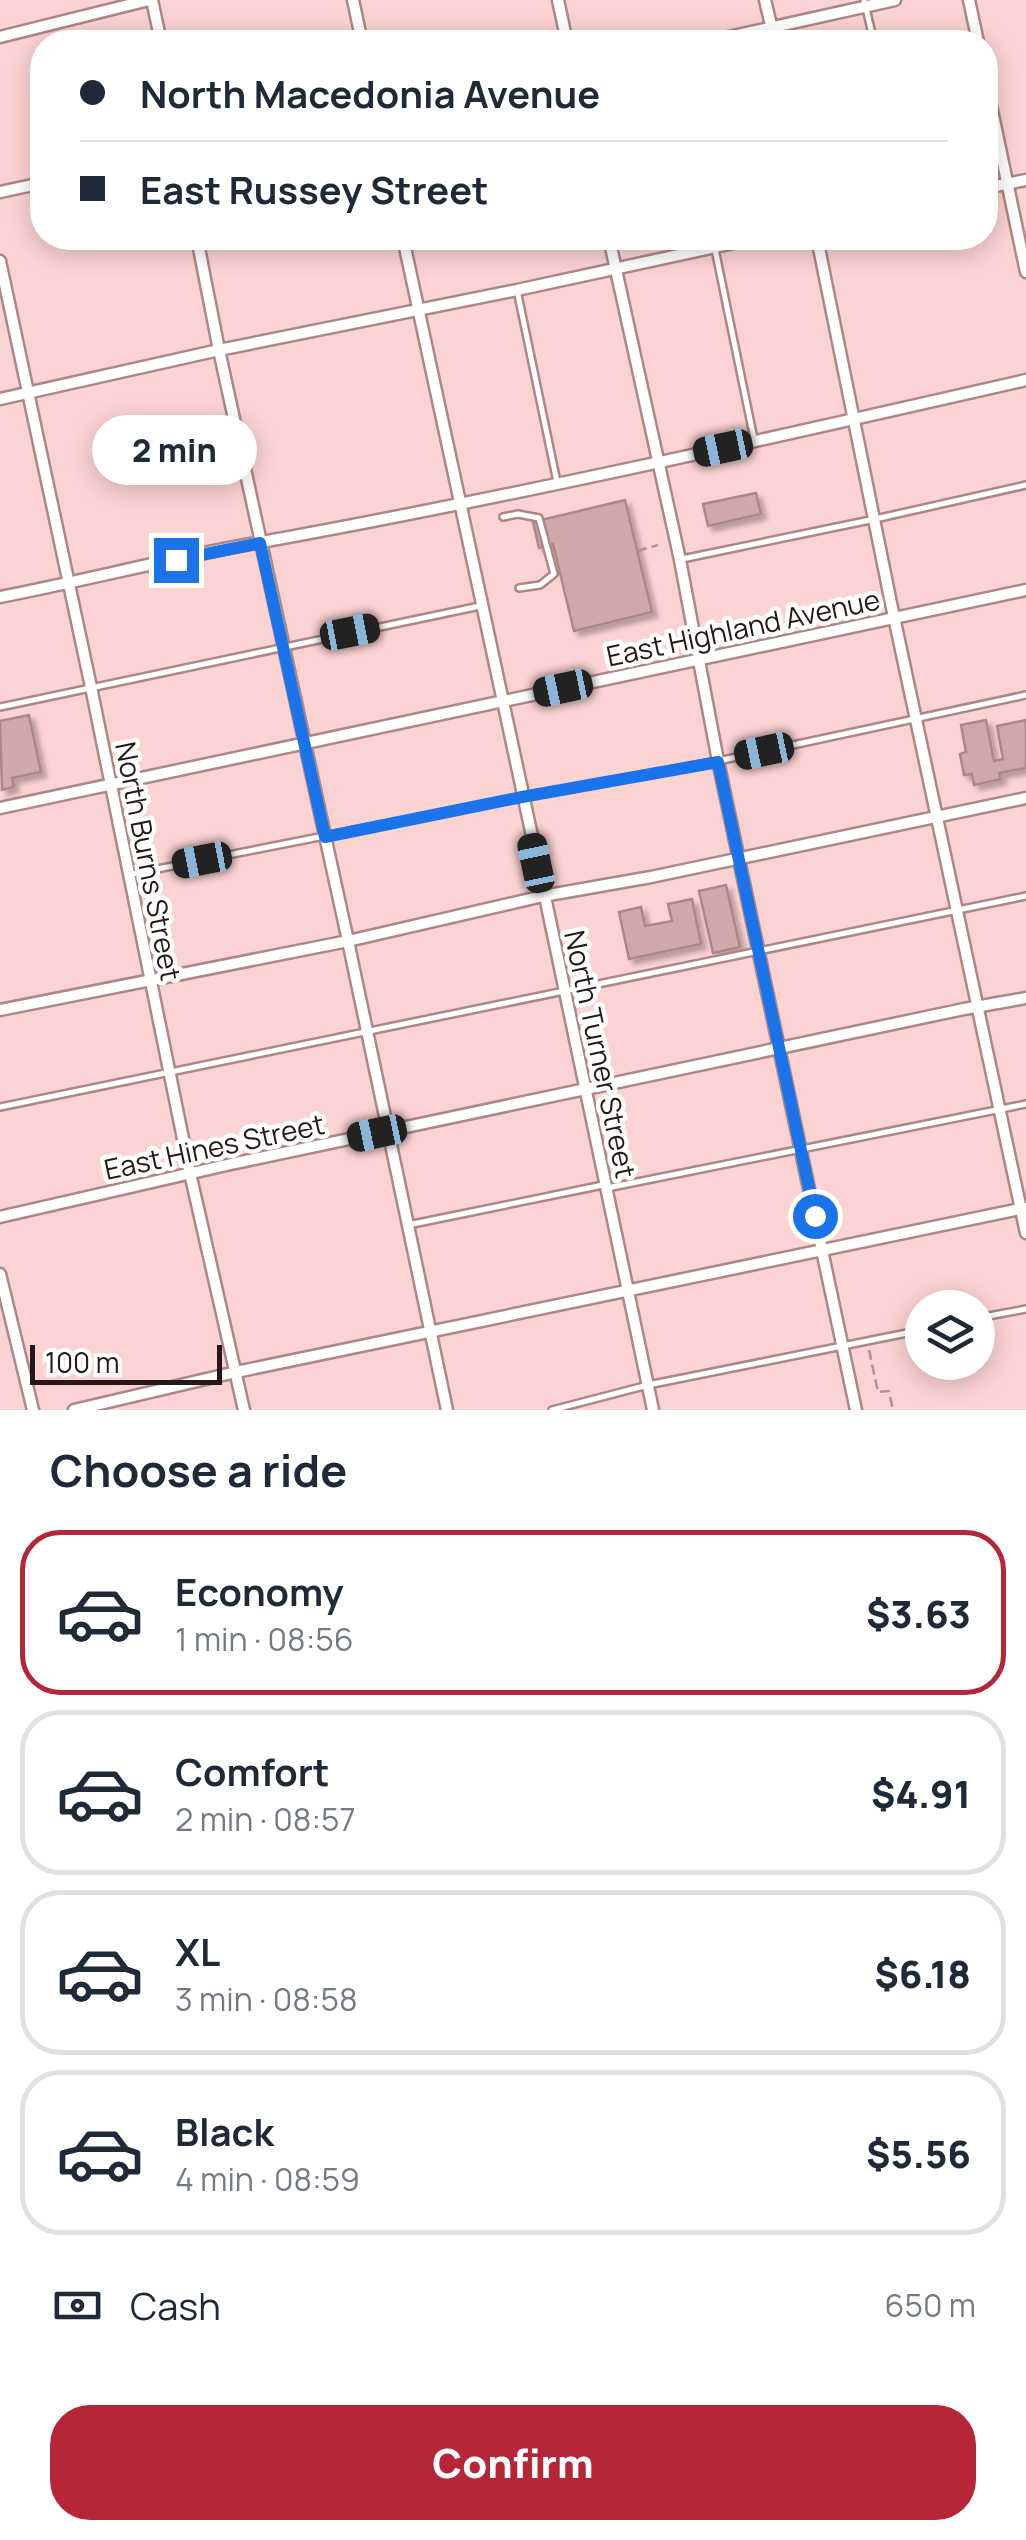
<!DOCTYPE html>
<meta charset="utf-8">
<style>
body{margin:0;font-family:Manrope,sans-serif;background:#f6f6f7;color:#1f2937;height:100vh;display:flex;flex-direction:column;font-size:38px;white-space:nowrap}
*{box-sizing:border-box;margin:0}
p{font-size:32px;color:#747a83}
.icon{flex:none;width:55px;height:55px;fill:none;stroke:currentColor;stroke-width:2;stroke-linecap:round;stroke-linejoin:round}
.map{position:relative;height:1410px;overflow:hidden}
.panel{display:flex;flex-direction:column;background:#fff;flex:1}
.panel>*{flex:none}
.banner{position:absolute;left:30px;top:30px;width:968px;height:220px;border-radius:40px;box-shadow:0 5px 25px #0003;display:grid;align-content:center;height:220px;padding:0 50px;background:#fff}
.fabs{position:absolute;left:905px;top:1290px;display:grid;gap:20px}
.fabs a{display:grid;place-items:center;width:90px;height:90px;border-radius:50%;background:#fff;box-shadow:0 5px 25px #0003;font-size:50px}
.scale{position:absolute;left:30px;bottom:25px;width:192px;box-sizing:border-box;padding-left:10px;border:5px solid #261818;border-top:0;font-size:28px;line-height:35px;white-space:nowrap;color:#261818;-webkit-text-stroke:8px #fff;paint-order:stroke}
.end{position:absolute;width:45px;height:45px;margin:-22px;border:12px solid #1a73e8;background:#fff;box-shadow:0 0 0 5px #fff}
.from{border-radius:50%}
.bubble{position:absolute;height:70px;border-radius:35px;background:#fff;box-shadow:0 5px 25px #0003;font-size:32px;font-weight:800;line-height:70px;text-align:center}
.car{position:absolute;width:30px;height:60px;margin:-30px -15px;border-radius:12px;box-shadow:0 0 8px 2px #0007;background:linear-gradient(#222 24%,#8ab4d8 0 40%,#222 0 76%,#8ab4d8 0 86%,#222 0)}
.banner b{display:flex;align-items:center;gap:35px;height:95px;font-size:38px}
.banner b+b{border-top:2px solid #e0e1e3}
.banner i{width:25px;height:25px;background:#1f2937}
ul{padding:0;list-style:none}
li{display:flex;align-items:center;gap:30px;height:165px;margin:0 20px 15px;padding:0 30px;border:5px solid #e0e1e3;border-radius:40px}
li div{flex:1}
li b{display:block;font-size:38px}
li em{font-style:normal;font-weight:800}
li.current{border-color:#b72538}
li>.icon{width:90px;height:90px;stroke-width:1.5}
h2{padding:0 50px;font-size:45px;line-height:120px}
.pay{display:flex;align-items:center;gap:25px;height:110px;padding:0 50px;font-size:38px}
.pay p{margin-inline-start:auto}
.primary-button{display:flex;gap:20px;margin-top:auto;padding:20px 50px}
.primary-button a{flex:1;height:115px;border-radius:40px;background:#b72538;color:#fff;font-size:40px;font-weight:800;line-height:115px;text-align:center}
.map>svg:first-child{display:block}
.building{fill:#cfa9a8;stroke:#ab8786;stroke-width:2.5;filter:url(#shadow)}
.lines{fill:none;stroke-linecap:round;stroke-linejoin:round}
.lane-casing{stroke:#ac8786;stroke-width:10}
.street-casing{stroke:#ac8786;stroke-width:15}
.path{stroke:#b09191;stroke-width:2.5;stroke-dasharray:10 5;stroke-linecap:butt}
.lane{stroke:#fff;stroke-width:5}
.street{stroke:#fff;stroke-width:10}
.route{stroke:#1a73e8;stroke-width:12}
.labels{text-anchor:middle;dominant-baseline:central;stroke-width:9;stroke-linejoin:round;paint-order:stroke}
.street-label{font-size:28px;fill:#261818;stroke:#fff}
</style>
<div class="map">
<svg width="1026" height="1410" viewBox="0 0 1026 1410">
<defs>
<filter id="shadow"><feDropShadow dx="5" dy="5" stdDeviation="2.5" flood-color="#0004"/></filter>
</defs>
<rect width="100%" height="100%" fill="#fbd3d2"/>
<g class="building">
<path d="M865,31L868,42L789,41L828,32L829,39Z"/>
<path d="M756,493L761,514L708,526L703,504Z"/>
<path d="M625,500L652,612L574,631L553,544L539,548L533,522Z"/>
<path d="M29,715L41,772L12,778L14,787L2,790L0,721Z"/>
<path d="M986,720L994,761L1003,759L997,726L1026,720V768L999,773L1001,779L974,785L972,774L964,775L960,754L966,752L961,725Z"/>
<path d="M726,885L740,947L713,953L699,891Z"/>
<path d="M692,899L701,944L629,959L619,912L641,907L645,926L672,921L668,904Z"/>
</g>
<g class="lines">
<g class="lane-casing">
<g id="lane">
<path d="M864,0L874,42"/>
<path d="M715,249L754,439"/>
<path d="M517,290L557,482"/>
<path d="M503,517L518,514L539,518L554,574L540,585L519,588"/>
<path d="M682,559L875,519L1026,485"/>
<path d="M0,707L480,606"/>
<path d="M132,874L522,797L718,761L1026,695"/>
<path d="M0,1107C342,1038 683,964 1026,896"/>
<path d="M607,1188L1026,1104"/>
<path d="M408,1225L603,1185"/>
<path d="M978,1318L1026,1309"/>
<path d="M552,1410L648,1385L922,1330"/>
</g>
</g>
<g class="street-casing">
<g id="street">
<path d="M152,0L161,42"/>
<path d="M353,0L362,42"/>
<path d="M558,0L567,42"/>
<path d="M765,0L775,42"/>
<path d="M969,0L978,42"/>
<path d="M0,37L149,0"/>
<path d="M706,42L895,0"/>
<path d="M985,77L1026,272"/>
<path d="M985,188L1026,180"/>
<path d="M0,192L42,183"/>
<path d="M197,238L219,350L348,941L447,1410"/>
<path d="M403,238C488,628 572,1019 653,1410"/>
<path d="M609,238L680,560L718,761L856,1410"/>
<path d="M817,238L891,603L1026,1233"/>
<path d="M0,261L91,687L190,1173L244,1410"/>
<path d="M0,399L219,350L517,290L757,238"/>
<path d="M0,597C82,581 163,560 245,545C507,498 767,439 1026,380"/>
<path d="M0,808L1026,590"/>
<path d="M0,1010L348,941L543,896L651,877L1026,798"/>
<path d="M0,1217L231,1164L964,1009L1026,998"/>
<path d="M0,1274L33,1410"/>
<path d="M74,1410L236,1372L1025,1208"/>
</g>
</g>
<g class="path">
<path d="M637,551L658,545"/>
<path d="M869,1350L878,1392L889,1391L893,1410"/>
</g>
<use href="#lane" class="lane"/>
<use href="#street" class="street"/>
</g>
<g class="lines">
<path class="route" d="M176,560L260,543L325,837L522,797L718,762L815,1216"/>
</g>
<g class="labels">
<g class="street-label">
<text transform="translate(743 627) rotate(-12)">East Highland Avenue</text>
<text transform="translate(149 861) rotate(79)">North Burns Street</text>
<text transform="translate(601 1054) rotate(78)">North Turner Street</text>
<text transform="translate(214 1146) rotate(-12)">East Hines Street</text>
</g>
</g>
</svg>
<div class="fabs">
<a><svg class="icon" aria-label="layers" viewBox="0 0 24 24"><path d="M12 4l9 5-9 5-9-5zM3 14l9 5 9-5"/></svg></a>
</div>
<div class="scale">100 m</div>
<i class="end from" style="left:815px;top:1216px"></i>
<i class="end" style="left:176px;top:560px"></i>
<div class="bubble" style="left:92px;top:415px;width:165px">2 min</div>
<i class="car" style="left:723px;top:448px;rotate:258deg"></i>
<i class="car" style="left:350px;top:632px;rotate:79deg"></i>
<i class="car" style="left:563px;top:688px;rotate:258deg"></i>
<i class="car" style="left:764px;top:751px;rotate:258deg"></i>
<i class="car" style="left:202px;top:860px;rotate:259deg"></i>
<i class="car" style="left:536px;top:863px;rotate:348deg"></i>
<i class="car" style="left:377px;top:1133px;rotate:258deg"></i>
<div class="banner">
<b><i class="from"></i>North Macedonia Avenue</b>
<b><i></i>East Russey Street</b>
</div>
</div>
<section class="panel">
<h2>Choose a ride</h2>
<ul>
<li class="current"><svg class="icon" aria-label="car" viewBox="0 0 24 24"><path d="M5 17H2v-5l4-1 3-4h7l3 4 3 1v5h-3M9 17h6M6 11h13"/><circle cx="7" cy="17" r="2"/><circle cx="17" cy="17" r="2"/></svg><div><b>Economy</b><p>1 min · 08:56</p></div><em>$3.63</em></li>
<li><svg class="icon" aria-label="car" viewBox="0 0 24 24"><path d="M5 17H2v-5l4-1 3-4h7l3 4 3 1v5h-3M9 17h6M6 11h13"/><circle cx="7" cy="17" r="2"/><circle cx="17" cy="17" r="2"/></svg><div><b>Comfort</b><p>2 min · 08:57</p></div><em>$4.91</em></li>
<li><svg class="icon" aria-label="car" viewBox="0 0 24 24"><path d="M5 17H2v-5l4-1 3-4h7l3 4 3 1v5h-3M9 17h6M6 11h13"/><circle cx="7" cy="17" r="2"/><circle cx="17" cy="17" r="2"/></svg><div><b>XL</b><p>3 min · 08:58</p></div><em>$6.18</em></li>
<li><svg class="icon" aria-label="car" viewBox="0 0 24 24"><path d="M5 17H2v-5l4-1 3-4h7l3 4 3 1v5h-3M9 17h6M6 11h13"/><circle cx="7" cy="17" r="2"/><circle cx="17" cy="17" r="2"/></svg><div><b>Black</b><p>4 min · 08:59</p></div><em>$5.56</em></li>
</ul>
<div class="pay"><svg class="icon" aria-label="cash" viewBox="0 0 24 24"><path d="M3 7h18v10H3z"/><circle cx="12" cy="12" r="2"/></svg>Cash<p>650 m</p></div>
<div class="primary-button"><a>Confirm</a></div>
</section>
